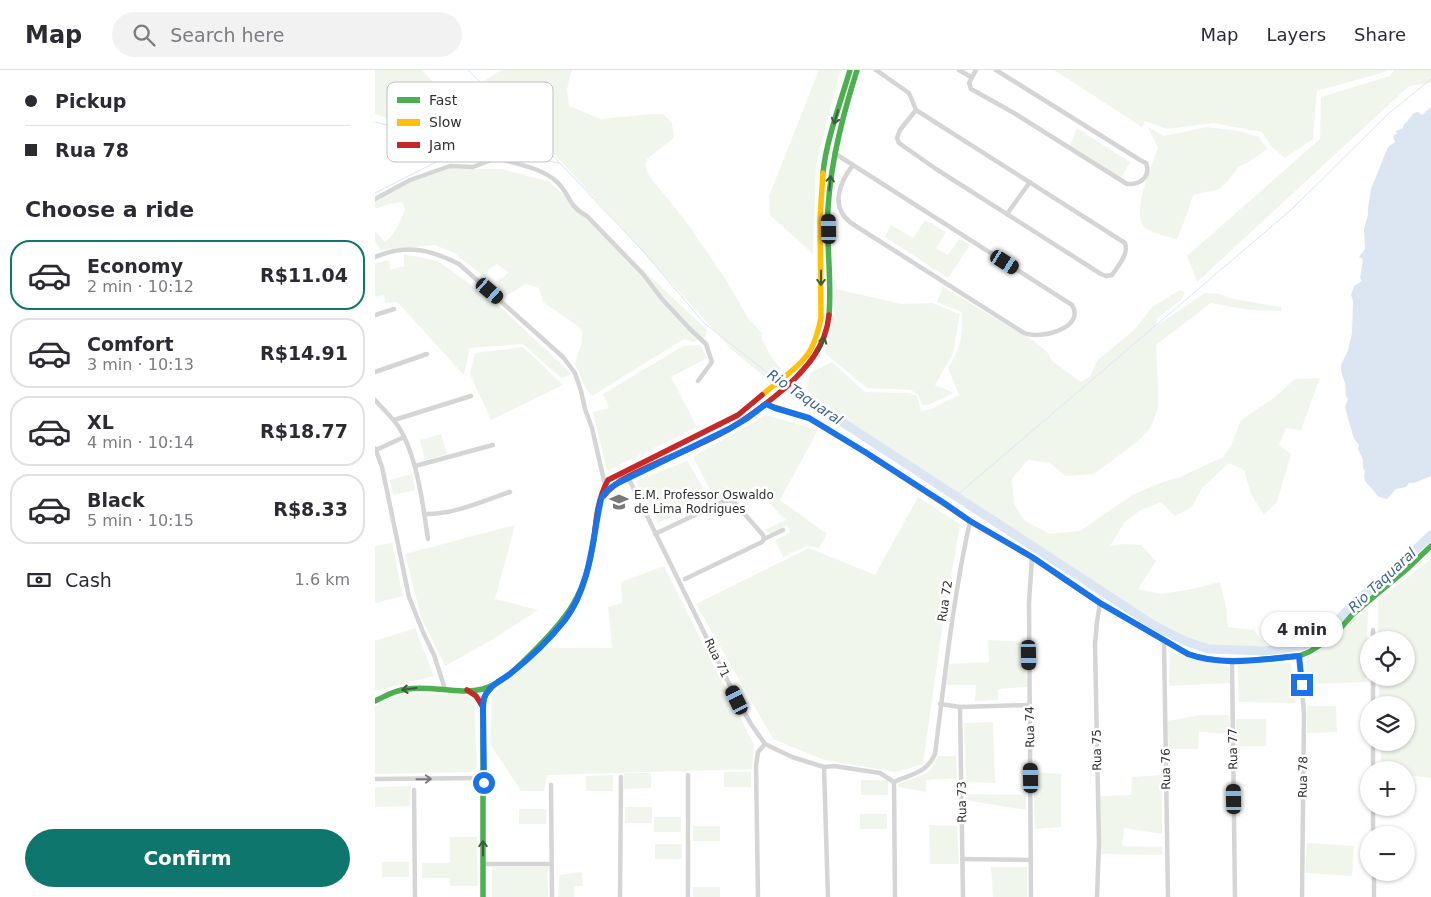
<!DOCTYPE html>
<meta charset="utf-8">
<style>
body{margin:0;font-family:"DejaVu Sans",sans-serif;background:#f2f2f3;color:#2b2b33;height:100vh;display:flex;flex-direction:column;font-size:19px;white-space:nowrap}
*{box-sizing:border-box;margin:0}
p{font-size:16px;color:#7c7c81}
.icon{flex:none;width:28px;height:28px;fill:none;stroke:currentColor;stroke-width:2;stroke-linecap:round;stroke-linejoin:round}
.map{position:relative;flex:1;overflow:hidden}
.side{display:flex;flex-direction:column;background:#fff;width:375px}
.side>*{flex:none}
.hud{display:grid;align-content:center;height:110px;padding:0 25px;background:#fff}
.controls{position:absolute;left:985px;top:561px;display:grid;gap:10px}
.controls a{display:grid;place-items:center;width:55px;height:55px;border-radius:50%;background:#fff;box-shadow:0 1px 4px #0004;font-size:25px}
.end{position:absolute;width:22px;height:22px;margin:-11px;border:6px solid #1a73e8;background:#fff;box-shadow:0 0 0 2px #fff}
.from{border-radius:50%}
.bubble{position:absolute;height:35px;border-radius:18px;background:#fff;box-shadow:0 1px 4px #0004;font-size:16px;font-weight:700;line-height:35px;text-align:center}
.car{position:absolute;width:15px;height:30px;margin:-15px -8px;border-radius:6px;box-shadow:0 0 4px 1px #0007;background:linear-gradient(#222 24%,#8ab4d8 0 40%,#222 0 76%,#8ab4d8 0 86%,#222 0)}
.hud b{display:flex;align-items:center;gap:18px;height:48px;font-size:19px}
.hud b+b{border-top:1px solid #e1e1e2}
.hud i{width:12px;height:12px;background:#2b2b33}
ul{padding:0;list-style:none}
li{display:flex;align-items:center;gap:15px;height:70px;margin:0 10px 8px;padding:0 15px;border:2px solid #e1e1e2;border-radius:20px}
li div{flex:1}
li b{display:block;font-size:19px}
li em{font-style:normal;font-weight:700}
li.selected{border-color:#0f766e}
li>.icon{width:45px;height:45px;stroke-width:1.5}
h2{padding:0 25px;font-size:22px;line-height:60px}
.pay{display:flex;align-items:center;gap:12px;height:55px;padding:0 25px;font-size:19px}
.pay p{margin-inline-start:auto}
.primary-button{display:flex;gap:10px;margin-top:auto;padding:10px 25px}
.primary-button a{flex:1;height:58px;border-radius:30px;background:#0f766e;color:#fff;font-size:20px;font-weight:700;line-height:58px;text-align:center}
header{display:flex;align-items:center;gap:30px;box-sizing:border-box;height:70px;padding:0 25px;background:#fff;border-bottom:1px solid #e1e1e2}
header strong{font-size:24px}
nav{display:flex;gap:28px;margin-inline-start:auto;font-size:18px}
.search{width:350px;height:45px;background:#f2f2f3;display:flex;align-items:center;gap:12px;box-sizing:border-box;padding:0 18px;border-radius:28px;color:#7c7c81;font-size:19px}
main{display:flex;flex:1;min-height:0}
.map>svg:first-child{display:block}
.green{fill:#f1f6ed}
.water{fill:#dbe6f2}
.lines{fill:none;stroke-linecap:round;stroke-linejoin:round}
.stream{stroke:#dbe6f2;stroke-width:1}
.river{stroke:#dbe6f2;stroke-width:9}
.street{stroke:#d5d5d5;stroke-width:4.5}
.fast{stroke:#4caf50;stroke-width:5.5}
.slow{stroke:#ffc107;stroke-width:5.5}
.jam{stroke:#c62828;stroke-width:5.5}
.oneway{stroke:#3a5d3c}
.oneway2{stroke:#7b7b7b}
.route{stroke:#1a73e8;stroke-width:6}
.labels{text-anchor:middle;dominant-baseline:central;stroke-width:5;stroke-linejoin:round;paint-order:stroke}
.poi-label{font-size:12px;fill:#313131;stroke:#fff;text-anchor:start}
.street-label{font-size:12px;fill:#313131;stroke:#fff}
.water-label{font-size:14px;font-style:italic;fill:#3d6595;stroke:#fff}
.key{fill:#fff;stroke:#c1c1c1;stroke-width:1}
.key-label{font-size:14px;fill:#313131}
</style>
<header>
<strong>Map</strong>
<div class="search"><svg class="icon" aria-label="search" viewBox="0 0 24 24"><circle cx="10" cy="10" r="6"/><path d="M15 15l6 6"/></svg>Search here</div>
<nav><a>Map</a><a>Layers</a><a>Share</a></nav>
</header>
<main>
<section class="side">
<div class="hud">
<b><i class="from"></i>Pickup</b>
<b><i></i>Rua 78</b>
</div>
<h2>Choose a ride</h2>
<ul>
<li class="selected"><svg class="icon" aria-label="car" viewBox="0 0 24 24"><path d="M5 17H2v-5l4-1 3-4h7l3 4 3 1v5h-3M9 17h6M6 11h13"/><circle cx="7" cy="17" r="2"/><circle cx="17" cy="17" r="2"/></svg><div><b>Economy</b><p>2 min · 10:12</p></div><em>R$11.04</em></li>
<li><svg class="icon" aria-label="car" viewBox="0 0 24 24"><path d="M5 17H2v-5l4-1 3-4h7l3 4 3 1v5h-3M9 17h6M6 11h13"/><circle cx="7" cy="17" r="2"/><circle cx="17" cy="17" r="2"/></svg><div><b>Comfort</b><p>3 min · 10:13</p></div><em>R$14.91</em></li>
<li><svg class="icon" aria-label="car" viewBox="0 0 24 24"><path d="M5 17H2v-5l4-1 3-4h7l3 4 3 1v5h-3M9 17h6M6 11h13"/><circle cx="7" cy="17" r="2"/><circle cx="17" cy="17" r="2"/></svg><div><b>XL</b><p>4 min · 10:14</p></div><em>R$18.77</em></li>
<li><svg class="icon" aria-label="car" viewBox="0 0 24 24"><path d="M5 17H2v-5l4-1 3-4h7l3 4 3 1v5h-3M9 17h6M6 11h13"/><circle cx="7" cy="17" r="2"/><circle cx="17" cy="17" r="2"/></svg><div><b>Black</b><p>5 min · 10:15</p></div><em>R$8.33</em></li>
</ul>
<div class="pay"><svg class="icon" aria-label="cash" viewBox="0 0 24 24"><path d="M3 7h18v10H3z"/><circle cx="12" cy="12" r="2"/></svg>Cash<p>1.6 km</p></div>
<div class="primary-button"><a>Confirm</a></div>
</section>
<div class="map">
<svg width="1056" height="827" viewBox="0 0 1056 827">
<rect width="100%" height="100%" fill="#fff"/>
<g class="green">
<path d="M0,0H47L94,53L93,62L77,69L0,44Z"/>
<path d="M126,0H197L192,19L194,36L226,49L277,44H288L297,53L299,68L272,89L270,95L274,106L310,150L353,213L373,248L387,263L386,269C391,275 392,278 395,285C398,290 402,294 406,299L405,303L396,312L357,280L191,97L109,11Z"/>
<path d="M444,0H467L463,8L441,95L438,184L395,145L394,126Z"/>
<path d="M679,0H1012L1010,2L942,21L938,69L910,88L896,76L887,62L838,53L792,59L770,51L767,57Z"/>
<path d="M1019,0H1056V13L1034,16L822,212L812,186L945,69L946,27L1015,6Z"/>
<path d="M773,57L789,66L832,57L864,61L884,67L892,79L872,93L863,97L853,111L844,119L818,125L811,147L802,169C794,167 775,163 769,157C756,145 777,93 783,78Z"/>
<path d="M702,58L755,92L746,108L695,75Z"/>
<path d="M74,99H127L175,112L332,260L331,267L318,272L309,269L217,326L210,317L200,294L202,286L207,273V260L200,254L168,232L164,218L151,214L131,226L121,211L129,207L133,202L122,194L113,200L111,208L79,183L60,175L5,180L3,175L0,172V161L10,172C21,163 25,152 30,139L27,132L14,134L0,139V129L35,110Z"/>
<path d="M550,150L571,162L561,178L573,185L584,169L595,175L573,208L510,167L516,155L538,168Z"/>
<path d="M29,184L63,191L122,234L197,304L186,308L148,274L95,278L89,305L22,232L10,233L9,225L0,227V193L14,190L15,200L29,196Z"/>
<path d="M568,217L659,271L672,282L677,291L706,312L715,306L722,291L760,259L777,237L805,220L810,222L806,230L782,248L781,256L830,223L845,224L858,229L906,237V241L874,240L836,233L781,275L783,315V338L776,357L762,372L719,404L690,406L675,393L653,390L637,409L639,434L650,451L675,464L705,461L757,425L790,411L803,408L848,387L856,375L866,350L900,327L920,309L945,308L926,360L911,358L904,375L916,384L902,432L889,445L876,424L869,400L854,393L827,418L817,437L800,446L786,432L764,441L749,453L735,476L749,474L766,475L781,491L763,519L787,524L817,519L845,512L851,536L853,557L879,560L892,577L870,578L834,577L809,570L567,419L523,385L475,355L432,320L435,303L457,292L490,322L534,323L542,326L546,341L556,339L584,325L573,298C587,277 587,266 587,242L562,232Z"/>
<path d="M461,219L526,234L557,233L585,244L578,283L560,315L579,323L553,335H547L543,325L536,320L492,318L450,283L458,246Z"/>
<path d="M325,275L332,288L296,307L322,357L232,401L218,342L234,338L228,324L308,276Z"/>
<path d="M148,277L188,315L116,350L95,304L100,283Z"/>
<path d="M391,345L443,360L405,430L452,464L444,478L432,476L408,487L400,470L415,463L412,455L395,464L390,460L411,450L379,417L341,431L318,387Z"/>
<path d="M66,364L72,384L50,390L45,370Z"/>
<path d="M312,391L337,432L282,453L261,411Z"/>
<path d="M37,404L40,420L18,425L15,410Z"/>
<path d="M543,427L585,454L566,566L548,694L521,702L449,690L398,669L321,534L434,478L500,505Z"/>
<path d="M140,455L120,529L163,540L115,571L70,596L46,547L30,484Z"/>
<path d="M17,473L28,526L0,533V476Z"/>
<path d="M1056,489V708L1031,705V700H1006V673L1031,672V635H1005L1004,608H1031V570H1003V531Z"/>
<path d="M289,496L379,675L377,699L172,705L169,721H146L115,674L117,624L169,578H237L233,537L247,533L246,512Z"/>
<path d="M993,538L991,612L931,614V588Z"/>
<path d="M40,558L59,606L0,621V571Z"/>
<path d="M613,570L650,572L652,617L623,619V630L600,631L601,615H570L574,594L614,592Z"/>
<path d="M795,582L854,597L855,613L794,616Z"/>
<path d="M916,593L921,633L864,632L862,594Z"/>
<path d="M32,623L88,624L99,630L102,697L96,702L0,704V637L9,630Z"/>
<path d="M932,636H961L962,662L932,663Z"/>
<path d="M825,645H854L856,664L824,662L823,679H794L792,651Z"/>
<rect x="861" y="649" width="30" height="27"/>
<path d="M618,652L620,713L591,712L589,653Z"/>
<path d="M563,686H581L582,708L551,710V722L523,717V714L550,704L555,701Z"/>
<rect x="349" y="702" width="27" height="15"/>
<path d="M658,702L686,704V757L660,759Z"/>
<path d="M249,703H276V718L249,719Z"/>
<path d="M238,705V721H211V706Z"/>
<path d="M787,705V764L749,758L747,776L787,777V785L726,784L725,726L756,725L757,707Z"/>
<rect x="486" y="710" width="27" height="15"/>
<path d="M36,716L35,736L0,737V717Z"/>
<path d="M590,724L651,725V740L590,730Z"/>
<path d="M277,737V753H250V737Z"/>
<rect x="144" y="739" width="27" height="15"/>
<rect x="485" y="744" width="27" height="15"/>
<rect x="279" y="747" width="27" height="15"/>
<path d="M554,755L582,756L584,794H555Z"/>
<rect x="318" y="756" width="27" height="15"/>
<path d="M75,767H102L103,816H75V808H47V793H75Z"/>
<path d="M932,773L979,776L977,806L930,803Z"/>
<rect x="280" y="774" width="27" height="15"/>
<rect x="7" y="792" width="27" height="15"/>
<rect x="117" y="797" width="56" height="30"/>
<path d="M616,797H652V827H618Z"/>
<path d="M207,802L208,816H199V827H183L184,805Z"/>
<rect x="318" y="817" width="27" height="10"/>
</g>
<path class="water" d="M1056,37V406L1039,413H1034L1031,417L1021,419L1012,429C1003,427 1003,427 998,420C993,413 987,412 990,401L988,398V390L983,379L984,375L979,369L971,341L970,337L973,329L971,326L970,313L966,301V295L973,280L977,263L978,231L976,225L979,216L987,211L985,208L988,189L984,187L990,179L989,159L993,145V138L996,119L1013,77L1020,72L1018,67L1020,64H1022L1021,61L1028,58V56L1039,43L1043,42L1047,45Z"/>
<g class="lines">
<g class="stream">
<path d="M93,0L185,93L267,180L329,253L398,307"/>
<path d="M0,52L91,75"/>
<path d="M0,123L93,76L184,93"/>
<path d="M581,426L917,139L1012,45L1056,9"/>
</g>
<path class="river" d="M398,307L780,556L810,571L833,579L890,581L928,576L952,562L980,532L1015,504L1056,465"/>
<g class="street">
<path d="M501,0L534,23L541,40L750,173C754,184 743,196 737,205L731,206L726,204L561,99L524,73L522,68L525,60L541,40"/>
<path d="M584,0L596,7"/>
<path d="M601,0L594,13L596,19L639,43L752,114C765,115 776,107 771,93L765,90L621,0"/>
<path d="M459,83L478,95L697,235C711,258 665,270 649,263L476,153C455,137 464,113 478,95"/>
<path d="M0,129L35,110L75,96L98,97L119,89H126C145,95 166,98 181,111C195,123 193,137 212,146L268,204L287,229L315,259L331,274L337,292L323,311"/>
<path d="M632,144L655,112"/>
<path d="M0,187C32,174 54,179 84,194L188,287L200,303L206,321L210,339L217,358L230,415"/>
<path d="M0,245L19,239"/>
<path d="M0,302L52,284"/>
<path d="M0,330C8,339 17,347 23,356C42,385 48,435 53,469"/>
<path d="M19,350L96,326"/>
<path d="M0,378L7,397L34,527L48,562L59,585L70,619"/>
<path d="M1,380L29,367"/>
<path d="M40,396L118,375"/>
<path d="M253,407L362,630L376,654L390,674L417,687L449,697L459,696L505,703L519,712"/>
<path d="M49,444C78,445 108,431 135,422"/>
<path d="M280,464L347,432L355,430L359,432L388,465L389,469L387,472L310,509"/>
<path d="M389,469L408,460"/>
<path d="M998,560V570"/>
<path d="M789,571L793,827"/>
<path d="M924,586L929,643L927,827"/>
<path d="M857,591L860,827"/>
<path d="M998,608V635"/>
<path d="M565,634L585,637L655,635"/>
<path d="M585,637L588,827"/>
<path d="M998,672V700"/>
<path d="M449,697L453,827"/>
<path d="M313,705V827"/>
<path d="M0,709L109,708"/>
<path d="M519,712C537,704 552,703 560,684C570,606 578,528 595,451"/>
<path d="M519,712L520,827"/>
<path d="M176,715L177,827"/>
<path d="M39,720L40,827"/>
<path d="M998,738V765"/>
<path d="M587,789L656,790"/>
<path d="M109,794H177"/>
<path d="M999,802V827"/>
<path d="M245,827L246,707"/>
<path d="M383,827L381,696L383,682L390,674"/>
<path d="M656,827L654,533L657,487"/>
<path d="M722,827L724,773L720,574L722,552L725,533"/>
</g>
<g class="fast">
<path d="M448,103C451,71 466,31 475,0"/>
<path d="M454,245C457,209 451,173 453,138C456,90 468,45 482,0"/>
<path d="M686,507L725,533L813,584C848,596 888,589 924,586L934,582L958,567L977,545L1032,499L1056,476"/>
<path d="M0,631C10,626 20,620 32,619C57,615 83,625 108,619C126,614 141,599 154,586C193,548 211,525 219,469"/>
<path d="M108,827V638L109,627L116,617"/>
</g>
<g class="slow">
<path d="M387,325C401,313 428,295 436,279C441,269 444,258 446,248L445,149L448,103"/>
<path d="M391,334L433,348L490,382L595,451L657,487L686,507"/>
</g>
<g class="jam">
<path d="M228,427L233,421L245,411C277,393 313,381 345,364C369,352 390,335 410,318C433,297 451,276 454,245"/>
<path d="M219,469C221,449 223,428 233,410L363,345L387,325"/>
<path d="M92,620L101,626L108,637"/>
</g>
</g>
<defs><path id="oneway-shaft" d="M-6 0H5M1.5-3L5.5 0L1.5 3" fill="none" stroke-width="1.6" stroke-linecap="round" stroke-linejoin="round" transform="scale(1.25)"/></defs>
<g class="oneway">
<use href="#oneway-shaft" transform="translate(461 47) rotate(106)"/>
<use href="#oneway-shaft" transform="translate(455 113) rotate(-85)"/>
<use href="#oneway-shaft" transform="translate(446 208) rotate(90)"/>
<use href="#oneway-shaft" transform="translate(447 274) rotate(-66)"/>
<use href="#oneway-shaft" transform="translate(34 619) rotate(173)"/>
<use href="#oneway-shaft" transform="translate(108 778) rotate(-90)"/>
</g>
<use class="oneway2" href="#oneway-shaft" transform="translate(49 709) rotate(-1)"/>
<g class="lines">
<path class="route" d="M109,713L108,638C108,631 109,625 114,620C119,613 128,609 135,604C154,589 175,569 190,550C216,515 217,470 226,429C231,421 236,416 245,412L354,359L371,349L391,334L400,338L434,348L490,382L569,433L595,451L657,487L725,533L813,584C848,597 888,589 924,586L927,615"/>
</g>
<defs>
<g id="school-bare" transform="scale(1.5)"><path d="M0-5L7-2L0 1L-7-2ZM-4 1L0 2.5L4 1V4Q0 6-4 4Z" fill="#797979" stroke="#fff" stroke-width="2.5" paint-order="stroke"/></g>
</defs>
<g fill-rule="evenodd">
<use href="#school-bare" x="244" y="432"/>
</g>
<g class="labels">
<g class="poi-label">
<text x="259" y="425">E.M. Professor Oswaldo<tspan x="259" dy="14">de Lima Rodrigues</tspan></text>
</g>
<g class="street-label">
<text transform="translate(570 531) rotate(-81)">Rua 72</text>
<text transform="translate(342 588) rotate(64)">Rua 71</text>
<text transform="translate(655 657) rotate(-91)">Rua 74</text>
<text transform="translate(858 679) rotate(-91)">Rua 77</text>
<text transform="translate(722 680) rotate(-91)">Rua 75</text>
<text transform="translate(791 699) rotate(-91)">Rua 76</text>
<text transform="translate(928 707) rotate(-89)">Rua 78</text>
<text transform="translate(587 732) rotate(-91)">Rua 73</text>
</g>
<g class="water-label">
<text transform="translate(430 327) rotate(34)">Rio Taquaral</text>
<text transform="translate(1007 510) rotate(-43)">Rio Taquaral</text>
</g>
</g>
<rect x="12" y="12" width="166" height="80" rx="8" class="key"/>
<rect x="22" y="27" width="23" height="6" fill="#4caf50"/>
<rect x="22" y="49" width="23" height="7" fill="#ffc107"/>
<rect x="22" y="72" width="23" height="6" fill="#c62828"/>
<g class="key-label">
<text x="54" y="35">Fast</text>
<text x="54" y="57">Slow</text>
<text x="54" y="80">Jam</text>
</g>
</svg>
<div class="controls">
<a><svg class="icon" aria-label="locate" viewBox="0 0 24 24"><circle cx="12" cy="12" r="6"/><path d="M12 2v4M12 18v4M2 12h4M18 12h4"/></svg></a>
<a><svg class="icon" aria-label="layers" viewBox="0 0 24 24"><path d="M12 4l9 5-9 5-9-5zM3 14l9 5 9-5"/></svg></a>
<a>+</a>
<a>−</a>
</div>
<i class="end from" style="left:109px;top:713px"></i>
<i class="end" style="left:927px;top:615px"></i>
<div class="bubble" style="left:886px;top:542px;width:82px">4 min</div>
<i class="car" style="left:454px;top:159px;rotate:359deg"></i>
<i class="car" style="left:630px;top:192px;rotate:122deg"></i>
<i class="car" style="left:115px;top:221px;rotate:131deg"></i>
<i class="car" style="left:654px;top:585px;rotate:179deg"></i>
<i class="car" style="left:362px;top:630px;rotate:334deg"></i>
<i class="car" style="left:656px;top:708px;rotate:359deg"></i>
<i class="car" style="left:859px;top:729px;rotate:359deg"></i>
</div>
</main>
